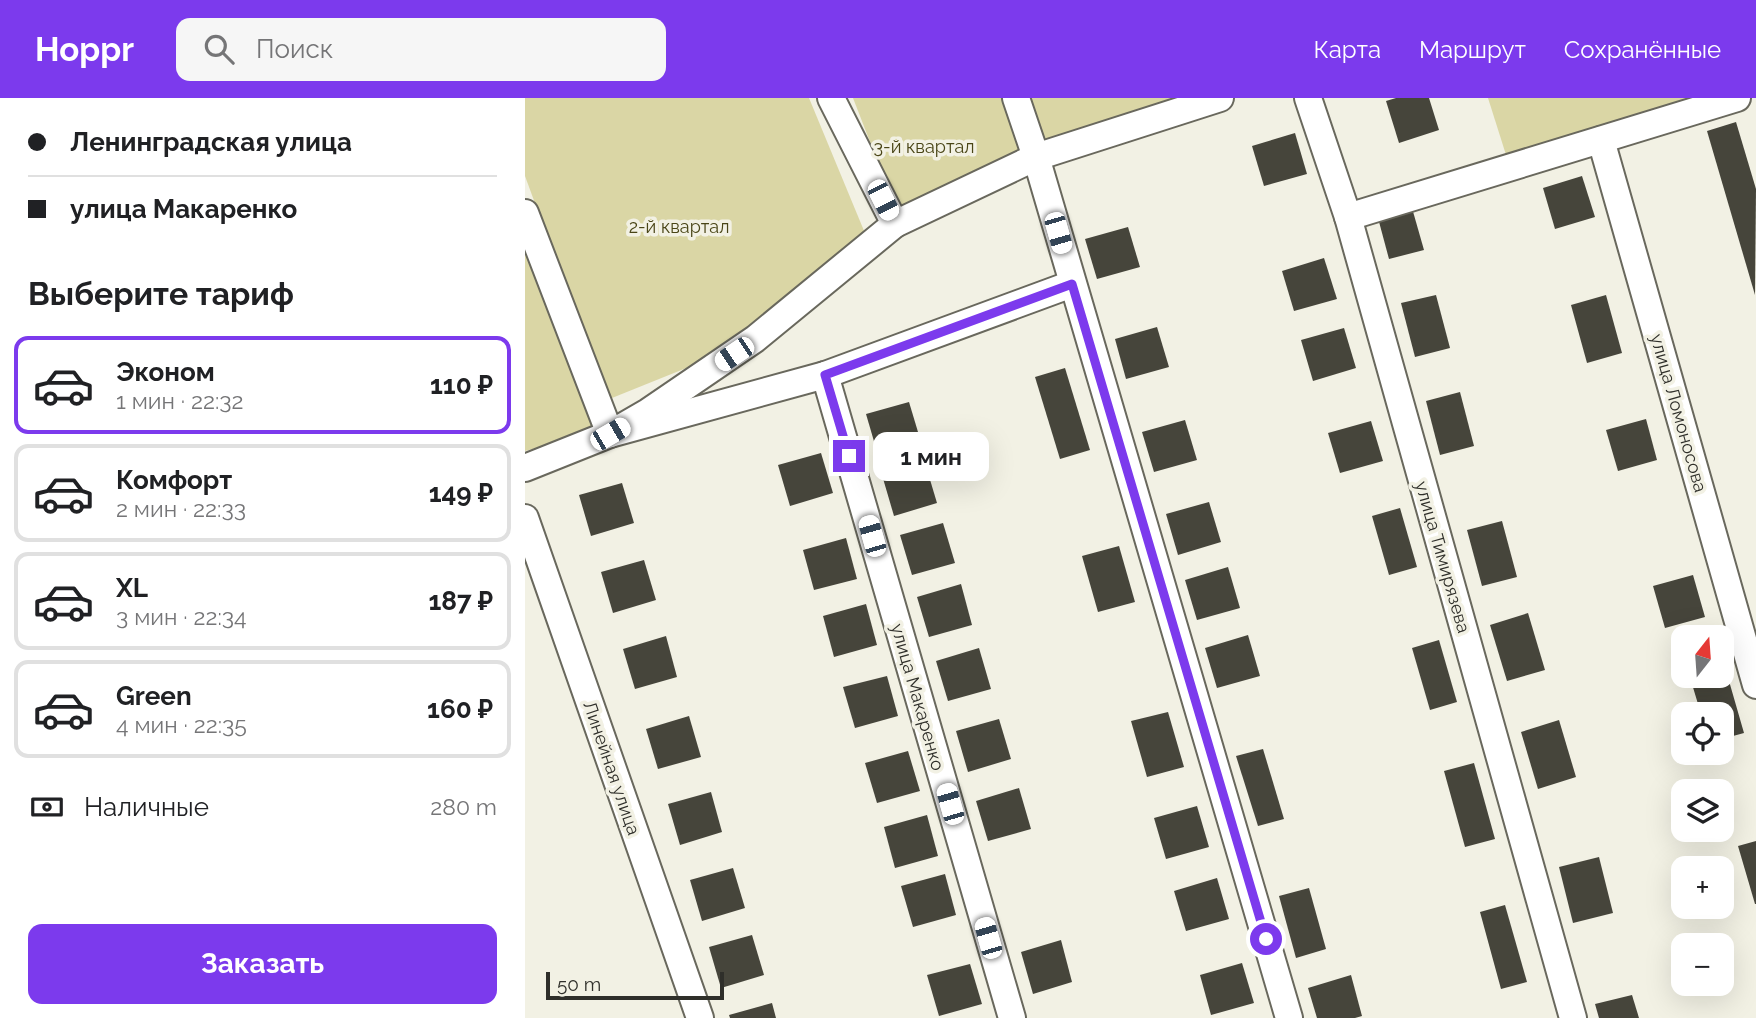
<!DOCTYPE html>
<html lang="ru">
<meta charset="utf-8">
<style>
body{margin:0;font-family:Raleway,sans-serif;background:#f6f6f6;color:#202124;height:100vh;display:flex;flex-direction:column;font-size:26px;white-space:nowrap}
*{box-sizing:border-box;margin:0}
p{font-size:23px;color:#757577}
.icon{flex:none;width:38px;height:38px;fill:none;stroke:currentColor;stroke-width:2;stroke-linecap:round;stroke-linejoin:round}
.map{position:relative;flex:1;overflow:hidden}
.panel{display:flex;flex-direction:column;background:#fff;width:525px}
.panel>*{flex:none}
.hud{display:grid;align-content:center;height:154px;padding:0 28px;background:#fff}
.needle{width:46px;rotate:17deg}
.tools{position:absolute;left:1146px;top:527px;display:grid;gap:14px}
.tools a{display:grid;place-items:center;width:63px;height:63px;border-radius:14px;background:#fff;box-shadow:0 7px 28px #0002;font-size:35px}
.scale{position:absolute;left:21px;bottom:18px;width:178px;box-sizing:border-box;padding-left:7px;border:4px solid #2f2f2a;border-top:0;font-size:19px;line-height:24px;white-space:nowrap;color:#2f2f2a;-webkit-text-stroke:5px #f2f1e4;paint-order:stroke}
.end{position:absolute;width:32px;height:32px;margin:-16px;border:9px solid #7c3aed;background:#fff;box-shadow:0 0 0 4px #fff}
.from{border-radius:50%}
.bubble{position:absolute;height:49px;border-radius:14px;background:#fff;box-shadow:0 7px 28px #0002;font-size:23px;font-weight:700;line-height:49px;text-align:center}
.car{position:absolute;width:21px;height:42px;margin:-21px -10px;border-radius:9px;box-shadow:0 0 5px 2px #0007;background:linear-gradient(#fff 24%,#345 0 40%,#fff 0 76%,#345 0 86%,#fff 0)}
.hud b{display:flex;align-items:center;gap:24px;height:66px;font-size:26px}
.hud b+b{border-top:2px solid #e0e0e0}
.hud i{width:18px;height:18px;background:#202124}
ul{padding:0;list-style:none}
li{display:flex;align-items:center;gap:21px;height:98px;margin:0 14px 10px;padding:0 14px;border:4px solid #e0e0e0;border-radius:14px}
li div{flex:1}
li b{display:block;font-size:26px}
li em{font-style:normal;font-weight:700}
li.current{border-color:#7c3aed}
li>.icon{width:63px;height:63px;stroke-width:1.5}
h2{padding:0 28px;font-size:32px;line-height:84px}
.pay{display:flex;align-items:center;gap:18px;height:77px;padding:0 28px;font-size:26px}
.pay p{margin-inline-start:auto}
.cta{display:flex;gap:14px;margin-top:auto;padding:14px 28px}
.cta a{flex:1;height:80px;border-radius:14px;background:#7c3aed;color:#fff;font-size:28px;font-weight:700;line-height:80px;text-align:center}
header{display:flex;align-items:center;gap:42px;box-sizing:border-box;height:98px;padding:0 35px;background:#7c3aed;color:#fff}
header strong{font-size:33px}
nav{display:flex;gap:38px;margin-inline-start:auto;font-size:24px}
.search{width:490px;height:63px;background:#f6f6f6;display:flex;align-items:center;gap:18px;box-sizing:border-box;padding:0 24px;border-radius:14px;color:#757577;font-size:26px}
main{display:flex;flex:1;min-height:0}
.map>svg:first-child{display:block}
.green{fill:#dad6a5}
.building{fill:#46453b}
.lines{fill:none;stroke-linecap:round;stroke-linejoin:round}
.minor-casing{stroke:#69685d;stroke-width:30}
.minor{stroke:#fff;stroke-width:26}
.route{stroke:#7c3aed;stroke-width:9}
.labels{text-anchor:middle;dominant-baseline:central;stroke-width:7;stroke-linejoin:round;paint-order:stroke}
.park-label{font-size:18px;fill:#494516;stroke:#f2f1e4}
.street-label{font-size:18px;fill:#2f2f2a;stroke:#f2f1e4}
</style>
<header>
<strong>Hoppr</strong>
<div class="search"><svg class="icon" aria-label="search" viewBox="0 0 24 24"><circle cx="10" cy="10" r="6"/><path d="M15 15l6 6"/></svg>Поиск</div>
<nav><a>Карта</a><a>Маршрут</a><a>Сохранённые</a></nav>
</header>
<main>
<section class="panel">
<div class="hud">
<b><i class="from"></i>Ленинградская улица</b>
<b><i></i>улица Макаренко</b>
</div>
<h2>Выберите тариф</h2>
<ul>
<li class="current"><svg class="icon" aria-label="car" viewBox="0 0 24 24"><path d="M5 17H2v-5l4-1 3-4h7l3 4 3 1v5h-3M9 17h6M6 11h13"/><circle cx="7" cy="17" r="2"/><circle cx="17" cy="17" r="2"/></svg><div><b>Эконом</b><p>1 мин · 22:32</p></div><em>110 ₽</em></li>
<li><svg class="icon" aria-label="car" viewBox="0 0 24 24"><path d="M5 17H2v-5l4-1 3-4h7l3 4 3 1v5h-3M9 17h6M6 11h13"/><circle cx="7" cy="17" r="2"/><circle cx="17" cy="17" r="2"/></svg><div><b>Комфорт</b><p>2 мин · 22:33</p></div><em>149 ₽</em></li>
<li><svg class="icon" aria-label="car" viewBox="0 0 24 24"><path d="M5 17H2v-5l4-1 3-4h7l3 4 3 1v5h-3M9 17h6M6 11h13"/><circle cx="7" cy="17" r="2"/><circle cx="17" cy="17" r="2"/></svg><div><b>XL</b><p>3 мин · 22:34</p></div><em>187 ₽</em></li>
<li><svg class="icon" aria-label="car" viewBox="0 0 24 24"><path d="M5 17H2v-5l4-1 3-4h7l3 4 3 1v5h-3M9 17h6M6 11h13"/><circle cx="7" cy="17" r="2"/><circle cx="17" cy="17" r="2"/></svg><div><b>Green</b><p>4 мин · 22:35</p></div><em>160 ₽</em></li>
</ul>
<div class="pay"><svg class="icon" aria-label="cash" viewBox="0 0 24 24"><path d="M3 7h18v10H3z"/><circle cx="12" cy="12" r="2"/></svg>Наличные<p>280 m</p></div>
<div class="cta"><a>Заказать</a></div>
</section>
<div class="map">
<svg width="1231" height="920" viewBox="0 0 1231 920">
<rect width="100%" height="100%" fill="#f2f1e4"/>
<g class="green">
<path d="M0,0H284L342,140L206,252L82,302L0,78Z"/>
<path d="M328,0H480L498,53L373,116Z"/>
<path d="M499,0H664L515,49Z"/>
<path d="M963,0H1172L982,60Z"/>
<path d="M0,127L75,333L0,353Z"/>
</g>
<g class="building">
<path d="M871,0H904L914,32L874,45L861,3Z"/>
<path d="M1211,24L1231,91L1230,197L1182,33Z"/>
<path d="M770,35L782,76L739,88L727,48Z"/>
<path d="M1057,78L1070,119L1030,131L1018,90Z"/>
<path d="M887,110L899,152L864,161L853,120Z"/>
<path d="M603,129L615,169L572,181L560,141Z"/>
<path d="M799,160L812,201L769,213L757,173Z"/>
<path d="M911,197L925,250L890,259L876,205Z"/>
<path d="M1081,197L1097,255L1062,265L1046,207Z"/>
<path d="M632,229L644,269L601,281L590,241Z"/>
<path d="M819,230L831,270L788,283L776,242Z"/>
<path d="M540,270L565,352L535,361L510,279Z"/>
<path d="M935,294L949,348L915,357L901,303Z"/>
<path d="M384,304L396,344L353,357L341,316Z"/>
<path d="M1121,321L1132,362L1093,373L1081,332Z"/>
<path d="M660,322L672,362L629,374L617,334Z"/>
<path d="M846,323L858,363L815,375L803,335Z"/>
<path d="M296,355L308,395L265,408L253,367Z"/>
<path d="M400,365L412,405L369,418L357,377Z"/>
<path d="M97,385L109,425L66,438L54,397Z"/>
<path d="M684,404L696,444L653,457L641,416Z"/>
<path d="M875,410L892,469L864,477L847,418Z"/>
<path d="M977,423L992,479L957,488L942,432Z"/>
<path d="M418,425L430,465L387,477L375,437Z"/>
<path d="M321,440L332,481L289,492L278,452Z"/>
<path d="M594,448L610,504L573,514L557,458Z"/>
<path d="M119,462L131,502L88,515L76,474Z"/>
<path d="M703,469L715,510L672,522L660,482Z"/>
<path d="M1168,477L1180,519L1140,530L1128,488Z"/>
<path d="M436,486L447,527L404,539L392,499Z"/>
<path d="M341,506L352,547L309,559L298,518Z"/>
<path d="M1003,515L1020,572L982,583L965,527Z"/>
<path d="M723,537L735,578L692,590L680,550Z"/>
<path d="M141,538L152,579L110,591L98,551Z"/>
<path d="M914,542L932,604L905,612L887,550Z"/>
<path d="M454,550L466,591L423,603L411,563Z"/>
<path d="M1202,576L1219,635L1197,641V616H1176L1167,586Z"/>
<path d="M362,578L373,618L330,630L318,589Z"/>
<path d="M643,614L659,669L622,679L606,623Z"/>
<path d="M164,618L176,659L133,671L121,631Z"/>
<path d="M474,621L486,661L443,674L431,633Z"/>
<path d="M1034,622L1051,679L1013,691L996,634Z"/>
<path d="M738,651L759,721L733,728L711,658Z"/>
<path d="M383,653L395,693L352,705L340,665Z"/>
<path d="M949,665L970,741L940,749L919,673Z"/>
<path d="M494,690L506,731L463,743L451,703Z"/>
<path d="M186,694L197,734L155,747L143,706Z"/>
<path d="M672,708L684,749L641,761L629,720Z"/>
<path d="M402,717L413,758L370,770L359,729Z"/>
<path d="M1231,743V806H1230L1213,748Z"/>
<path d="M1074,759L1088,815L1048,825L1034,769Z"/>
<path d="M208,770L220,810L177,823L165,782Z"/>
<path d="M420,776L431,817L388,829L376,788Z"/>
<path d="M692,780L704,821L661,833L649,793Z"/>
<path d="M784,790L801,851L771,860L754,798Z"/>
<path d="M980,807L1002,884L976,891L955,814Z"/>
<path d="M227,837L239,877L196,890L184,849Z"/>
<path d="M536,842L547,884L508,896L496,854Z"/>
<path d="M717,865L729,905L686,917L675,877Z"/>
<path d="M445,866L457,906L414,918L402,877Z"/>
<path d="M826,877L837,918L830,920H792L783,890Z"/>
<path d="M1107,897L1114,920H1074L1070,906Z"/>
<path d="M247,905L251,920H205L204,917Z"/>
</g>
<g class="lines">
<g class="minor-casing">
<g id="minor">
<path d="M491,0L511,59L764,920"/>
<path d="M783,0L823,119L1048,920"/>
<path d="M1076,42L1231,587"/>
<path d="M0,115L85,336L123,314L230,241L370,126L306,0"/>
<path d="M823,119L1212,0"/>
<path d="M370,126L511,59L695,0"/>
<path d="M300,277L487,920"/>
<path d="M0,370L85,336L300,277L547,186"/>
<path d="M0,420L175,920"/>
</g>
</g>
<use href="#minor" class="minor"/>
</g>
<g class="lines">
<path class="route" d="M324,358L300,277L547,186L741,841"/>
</g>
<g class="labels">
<g class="park-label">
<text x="399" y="48">3-й квартал</text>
<text x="154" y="128">2-й квартал</text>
</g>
<g class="street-label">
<text transform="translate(1154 315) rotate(74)">улица Ломоносова</text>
<text transform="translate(918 459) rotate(74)">улица Тимирязева</text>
<text transform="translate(393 599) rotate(74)">улица Макаренко</text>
<text transform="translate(87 670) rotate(71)">Линейная улица</text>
</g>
</g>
</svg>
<div class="tools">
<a><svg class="needle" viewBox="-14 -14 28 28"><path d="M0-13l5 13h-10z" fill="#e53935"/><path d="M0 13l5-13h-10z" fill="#757577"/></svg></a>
<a><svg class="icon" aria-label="locate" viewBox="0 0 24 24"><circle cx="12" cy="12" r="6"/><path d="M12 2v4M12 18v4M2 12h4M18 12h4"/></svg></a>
<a><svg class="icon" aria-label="layers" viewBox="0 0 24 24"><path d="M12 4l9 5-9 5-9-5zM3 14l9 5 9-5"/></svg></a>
<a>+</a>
<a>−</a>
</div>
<div class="scale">50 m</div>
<i class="end from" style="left:741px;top:841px"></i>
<i class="end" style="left:324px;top:358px"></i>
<div class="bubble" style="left:348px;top:334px;width:116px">1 мин</div>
<i class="car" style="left:358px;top:102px;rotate:153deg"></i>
<i class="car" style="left:533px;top:135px;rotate:164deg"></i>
<i class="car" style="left:209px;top:256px;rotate:236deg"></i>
<i class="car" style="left:85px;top:336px;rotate:60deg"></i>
<i class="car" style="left:347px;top:438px;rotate:344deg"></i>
<i class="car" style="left:425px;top:706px;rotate:344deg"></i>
<i class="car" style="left:463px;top:840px;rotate:344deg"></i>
</div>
</main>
